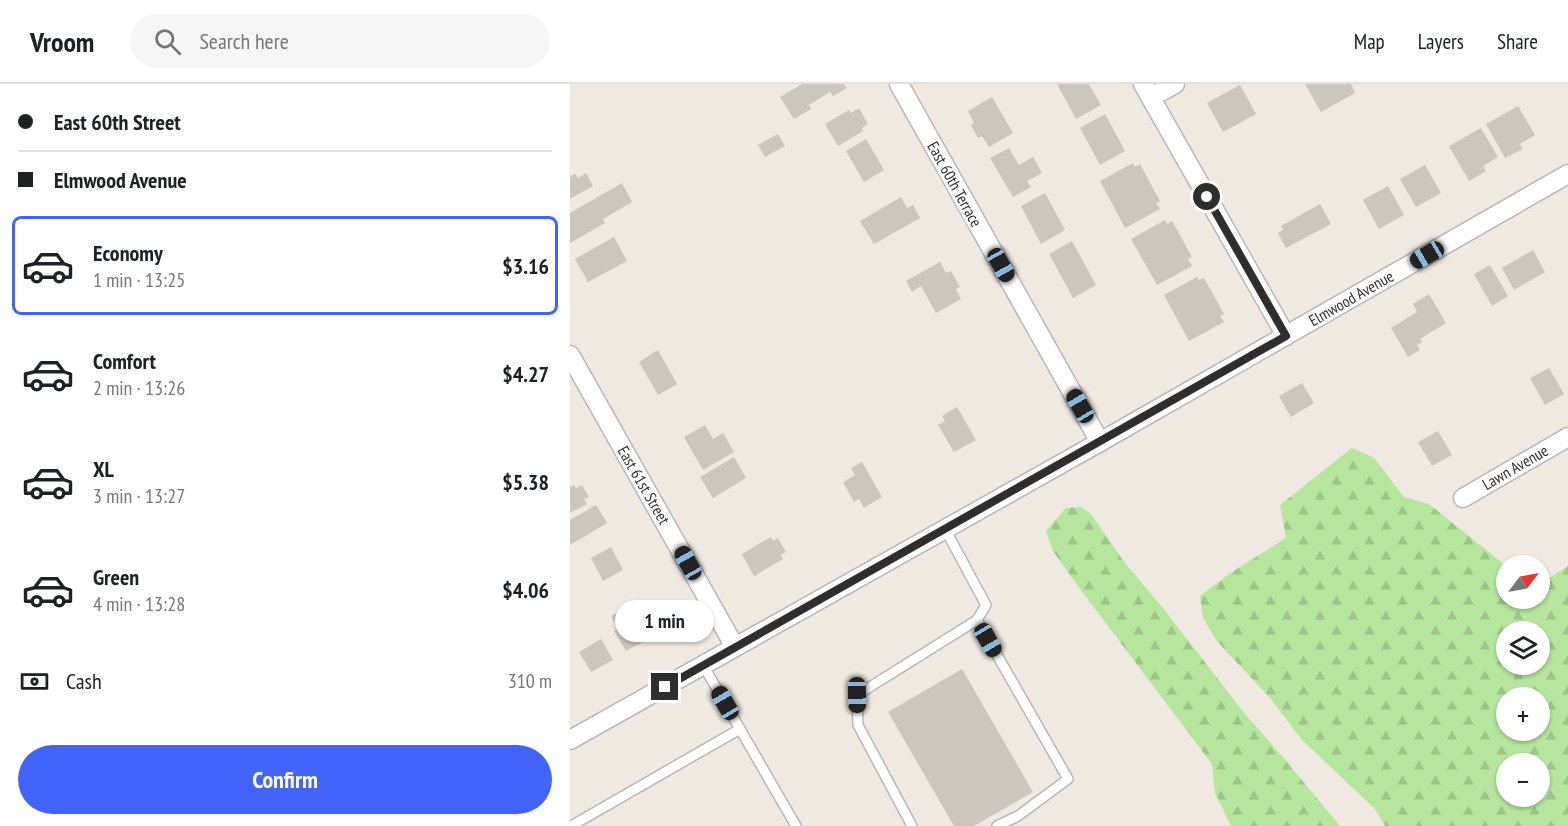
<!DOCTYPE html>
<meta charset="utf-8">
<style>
body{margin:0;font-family:"PT Sans Narrow",sans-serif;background:#f6f6f6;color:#202124;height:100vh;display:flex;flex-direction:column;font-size:22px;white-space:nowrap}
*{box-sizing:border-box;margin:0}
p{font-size:20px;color:#757577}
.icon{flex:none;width:33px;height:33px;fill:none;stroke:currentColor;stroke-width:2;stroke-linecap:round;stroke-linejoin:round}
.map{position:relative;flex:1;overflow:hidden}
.drawer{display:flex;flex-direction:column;background:#fff;width:570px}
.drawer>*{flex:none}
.guide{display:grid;align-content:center;height:132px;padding:0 18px;background:#fff}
.needle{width:39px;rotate:58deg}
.controls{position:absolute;left:926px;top:471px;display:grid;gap:12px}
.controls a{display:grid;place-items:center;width:54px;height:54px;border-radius:50%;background:#fff;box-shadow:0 2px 4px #0004;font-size:30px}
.end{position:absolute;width:27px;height:27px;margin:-14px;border:8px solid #2e2e2e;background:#fff;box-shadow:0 0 0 3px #fff}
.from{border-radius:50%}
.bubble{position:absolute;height:42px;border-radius:21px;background:#fff;box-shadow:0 2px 4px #0004;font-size:20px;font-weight:700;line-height:42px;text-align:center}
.car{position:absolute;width:18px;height:36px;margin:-18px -9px;border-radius:8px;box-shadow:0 0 4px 2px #0007;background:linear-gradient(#222 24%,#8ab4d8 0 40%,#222 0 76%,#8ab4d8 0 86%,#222 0)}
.guide b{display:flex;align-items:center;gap:21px;height:57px;font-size:22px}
.guide b+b{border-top:2px solid #e0e0e0}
.guide i{width:15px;height:15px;background:#202124}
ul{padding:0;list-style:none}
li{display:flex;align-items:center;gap:18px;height:99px;margin:0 12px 9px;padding:0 6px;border:3px solid transparent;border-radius:9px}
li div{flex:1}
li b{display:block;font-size:22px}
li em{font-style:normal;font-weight:700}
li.active{border-color:#4264fb}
li>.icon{width:54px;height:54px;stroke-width:1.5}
.pay{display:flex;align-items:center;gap:15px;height:66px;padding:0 18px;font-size:22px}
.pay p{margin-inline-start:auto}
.button{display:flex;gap:12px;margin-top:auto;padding:12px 18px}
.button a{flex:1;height:69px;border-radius:36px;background:#4264fb;color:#fff;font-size:24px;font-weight:700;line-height:69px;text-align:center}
header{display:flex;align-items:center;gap:36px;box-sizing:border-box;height:84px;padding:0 30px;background:#fff;border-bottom:2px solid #e0e0e0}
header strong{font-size:28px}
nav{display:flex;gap:33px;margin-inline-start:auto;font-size:21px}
.search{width:420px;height:54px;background:#f6f6f6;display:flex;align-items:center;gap:15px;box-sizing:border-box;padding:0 21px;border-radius:33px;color:#757577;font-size:22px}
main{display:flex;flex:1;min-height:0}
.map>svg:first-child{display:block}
.forest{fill:url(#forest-firs);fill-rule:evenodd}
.building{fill:#cbc7bf}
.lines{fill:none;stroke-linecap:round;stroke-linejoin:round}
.service-casing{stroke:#b4b7c1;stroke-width:12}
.minor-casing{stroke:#b4b7c1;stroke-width:21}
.service{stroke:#fff;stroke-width:9}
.minor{stroke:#fff;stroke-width:18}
.route{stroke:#2e2e2e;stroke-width:8}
.labels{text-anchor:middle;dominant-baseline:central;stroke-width:6;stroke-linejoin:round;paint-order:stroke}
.street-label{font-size:16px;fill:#2e2e2e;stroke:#fff}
</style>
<header>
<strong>Vroom</strong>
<div class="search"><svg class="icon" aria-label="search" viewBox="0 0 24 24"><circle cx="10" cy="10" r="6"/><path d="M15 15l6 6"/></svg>Search here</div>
<nav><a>Map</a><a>Layers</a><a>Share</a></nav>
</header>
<main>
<section class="drawer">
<div class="guide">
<b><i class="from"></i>East 60th Street</b>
<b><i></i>Elmwood Avenue</b>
</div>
<ul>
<li class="active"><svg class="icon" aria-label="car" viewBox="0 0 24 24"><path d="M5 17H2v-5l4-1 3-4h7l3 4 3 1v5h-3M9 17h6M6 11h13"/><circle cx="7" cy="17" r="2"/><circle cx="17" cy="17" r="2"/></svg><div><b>Economy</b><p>1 min · 13:25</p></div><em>$3.16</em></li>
<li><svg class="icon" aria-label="car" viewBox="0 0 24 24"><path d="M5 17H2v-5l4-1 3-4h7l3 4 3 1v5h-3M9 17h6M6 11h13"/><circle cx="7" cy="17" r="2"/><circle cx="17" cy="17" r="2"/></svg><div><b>Comfort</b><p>2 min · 13:26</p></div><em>$4.27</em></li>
<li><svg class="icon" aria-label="car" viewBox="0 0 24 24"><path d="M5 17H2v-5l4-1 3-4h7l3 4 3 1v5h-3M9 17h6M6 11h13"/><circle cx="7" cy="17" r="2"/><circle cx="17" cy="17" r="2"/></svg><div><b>XL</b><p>3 min · 13:27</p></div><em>$5.38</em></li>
<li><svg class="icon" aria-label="car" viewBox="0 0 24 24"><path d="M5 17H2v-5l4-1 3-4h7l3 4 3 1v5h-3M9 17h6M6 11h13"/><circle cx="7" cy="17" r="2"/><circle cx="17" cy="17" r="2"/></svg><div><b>Green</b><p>4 min · 13:28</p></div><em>$4.06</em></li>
</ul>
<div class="pay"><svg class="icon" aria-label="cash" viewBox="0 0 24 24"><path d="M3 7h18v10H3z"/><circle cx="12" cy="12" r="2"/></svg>Cash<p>310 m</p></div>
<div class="button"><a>Confirm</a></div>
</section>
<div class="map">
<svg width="998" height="742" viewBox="0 0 998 742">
<defs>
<pattern id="forest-firs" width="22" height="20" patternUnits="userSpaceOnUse" patternTransform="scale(1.5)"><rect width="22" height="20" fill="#b6e59e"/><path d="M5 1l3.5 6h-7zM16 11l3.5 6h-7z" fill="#9dc588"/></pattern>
</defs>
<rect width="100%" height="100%" fill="#efe9e1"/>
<g class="forest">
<path d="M782,364L804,374L834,413L859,420L936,482V514H969V496L973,498L998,482V742H815L804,724L732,656L700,614L646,556L633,534L630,512L659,490L716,454L710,421ZM936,548H969V580H936ZM936,614H969V646H936ZM936,680H969V712H936Z"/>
<path d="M511,423L521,430L555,479L592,523L675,630L712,672L770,742H661L645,709L642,680L510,505L483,467L476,447L496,424Z"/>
</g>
<g class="building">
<path d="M232,0H274L277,4L263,12L260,8L239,21L241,25L224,35L210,13Z"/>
<path d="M487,0H519L531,21L506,35Z"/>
<path d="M735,0H781L785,9L751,28Z"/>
<path d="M670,1L686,30L653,48L637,19Z"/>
<path d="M422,13L443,49L419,63L412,52L408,54L401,41L404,39L398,27Z"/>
<path d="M948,22L965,51L950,60L953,65L935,74L916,40Z"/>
<path d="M289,24L298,40L292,44L293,47L268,62L255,40L279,26L281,29Z"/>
<path d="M535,30L555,67L530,81L510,44Z"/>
<path d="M911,44L928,73L913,82L916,87L899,97L879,62Z"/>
<path d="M208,50L215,62L195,73L188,61Z"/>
<path d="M296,55L314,86L294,98L276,67Z"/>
<path d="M439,64L449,81L463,73L472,89L457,97L461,103L443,113L420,74Z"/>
<path d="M563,79L565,83L570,80L590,117L586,119L590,125L555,144L530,97Z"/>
<path d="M855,81L871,109L846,123L830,95Z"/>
<path d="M16,89L23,102L0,115V93L5,90L8,94Z"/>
<path d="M52,99L62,118L33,135L35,139L0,159V129Z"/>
<path d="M818,102L834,131L809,145L793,116Z"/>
<path d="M475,109L495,146L471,160L451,122Z"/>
<path d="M331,113L337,124L343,121L350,134L304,160L290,137Z"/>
<path d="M750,120L761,140L716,164L708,149L713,146L711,142Z"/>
<path d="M595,136L597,140L602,137L622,173L618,175L622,182L587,201L561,155Z"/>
<path d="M44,153L57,177L18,198L5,175Z"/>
<path d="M502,157L526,201L503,214L479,170Z"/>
<path d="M963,166L975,188L944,206L932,184Z"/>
<path d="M370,178L376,189L381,187L390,203L386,205L391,215L366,229L351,202L342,208L336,197Z"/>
<path d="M920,181L938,212L922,222L904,190Z"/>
<path d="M627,193L629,196L634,194L654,230L650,232L654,238L619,257L594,211Z"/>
<path d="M859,210L876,239L850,255L852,258L847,261L850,266L838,273L821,244L847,228L843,220Z"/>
<path d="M88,266L107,300L88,311L69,278Z"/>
<path d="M979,284L994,310L975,321L960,294Z"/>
<path d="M732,299L744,319L721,333L709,312Z"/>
<path d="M387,323L406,356L384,368L368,341L375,337L372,332Z"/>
<path d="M135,341L143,355L153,349L164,368L133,386L114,353Z"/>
<path d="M868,347L882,371L862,382L848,358Z"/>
<path d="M164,373L176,394L143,414L130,393Z"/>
<path d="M292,378L312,413L294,424L289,415L284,418L273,398L285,391L281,384Z"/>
<path d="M4,401L6,404L12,401L19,413L14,415L17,420L0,429V403Z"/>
<path d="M26,421L37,439L0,461V436Z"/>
<path d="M201,453L203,457L208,454L216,468L211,471L213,475L184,492L172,470Z"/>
<path d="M41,463L53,486L33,497L21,474Z"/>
<path d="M98,516L110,536L88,549L76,529Z"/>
<path d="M50,527L57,538L67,532L80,554L56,567L44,547L48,545L41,532Z"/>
<path d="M31,555L43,576L21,588L9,568Z"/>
<path d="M392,585L463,708L404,742H384L318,628Z"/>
</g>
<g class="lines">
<g class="service-casing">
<g id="service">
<path d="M375,445L416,521L407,536"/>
<path d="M133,581L226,742"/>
<path d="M1,742L170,645"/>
<path d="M342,742L288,641L287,611L407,536L498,695L448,732L427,742"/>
</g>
</g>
<g class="minor-casing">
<g id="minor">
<path d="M329,0L530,358"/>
<path d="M573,0L716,252"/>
<path d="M581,13L605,0"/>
<path d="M0,271L165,563"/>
<path d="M893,414L998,353"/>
<path d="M0,656L530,358L998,90"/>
</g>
</g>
<use href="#service" class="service"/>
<use href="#minor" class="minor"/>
</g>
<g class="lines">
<path class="route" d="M95,603L716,252L637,113"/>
</g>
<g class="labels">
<g class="street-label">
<text transform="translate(385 100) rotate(61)">East 60th Terrace</text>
<text transform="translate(781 214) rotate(-30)">Elmwood Avenue</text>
<text transform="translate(945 383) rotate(-30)">Lawn Avenue</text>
<text transform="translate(74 401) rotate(60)">East 61st Street</text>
</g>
</g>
</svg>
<div class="controls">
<a><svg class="needle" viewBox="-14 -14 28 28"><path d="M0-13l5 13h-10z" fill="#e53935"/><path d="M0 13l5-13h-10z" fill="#757577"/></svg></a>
<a><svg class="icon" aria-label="layers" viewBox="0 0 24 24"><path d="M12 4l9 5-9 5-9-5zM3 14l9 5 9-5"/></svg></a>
<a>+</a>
<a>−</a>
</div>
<i class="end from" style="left:637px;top:113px"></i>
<i class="end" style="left:95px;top:603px"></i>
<div class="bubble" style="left:45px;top:516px;width:99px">1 min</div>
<i class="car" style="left:857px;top:171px;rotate:240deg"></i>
<i class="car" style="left:431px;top:181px;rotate:151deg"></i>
<i class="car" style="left:510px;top:322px;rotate:330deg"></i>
<i class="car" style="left:118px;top:479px;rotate:331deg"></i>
<i class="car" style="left:418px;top:556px;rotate:150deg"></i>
<i class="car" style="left:287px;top:611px;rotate:179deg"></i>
<i class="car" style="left:155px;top:619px;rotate:330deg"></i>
</div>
</main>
